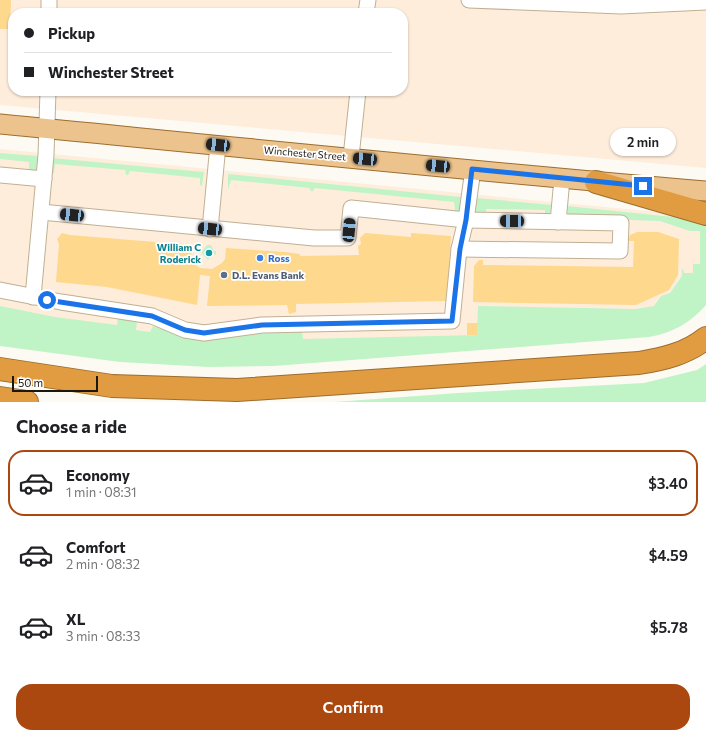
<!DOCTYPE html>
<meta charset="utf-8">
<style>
body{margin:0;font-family:Commissioner,sans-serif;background:#f6f6f6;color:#202124;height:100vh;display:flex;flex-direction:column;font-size:15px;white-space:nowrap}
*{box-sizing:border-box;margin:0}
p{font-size:13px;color:#757577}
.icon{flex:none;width:22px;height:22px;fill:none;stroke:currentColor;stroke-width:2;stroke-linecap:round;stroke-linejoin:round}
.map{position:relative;height:402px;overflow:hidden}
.side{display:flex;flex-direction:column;background:#fff;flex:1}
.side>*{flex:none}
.banner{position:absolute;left:8px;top:8px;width:400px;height:88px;border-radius:16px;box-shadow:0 1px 3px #0004;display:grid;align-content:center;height:88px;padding:0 16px;background:#fff}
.scale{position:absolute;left:12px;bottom:10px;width:86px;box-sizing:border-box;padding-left:4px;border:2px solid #1c170c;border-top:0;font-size:11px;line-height:14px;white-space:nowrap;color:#1c170c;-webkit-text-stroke:3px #fff;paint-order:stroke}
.end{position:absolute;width:18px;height:18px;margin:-9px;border:5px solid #1a73e8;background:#fff;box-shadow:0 0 0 2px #fff}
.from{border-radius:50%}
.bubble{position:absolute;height:28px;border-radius:14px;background:#fff;box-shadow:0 1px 3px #0004;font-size:13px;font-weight:600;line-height:28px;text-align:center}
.car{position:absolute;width:12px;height:24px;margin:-12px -6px;border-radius:5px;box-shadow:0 0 3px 1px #0007;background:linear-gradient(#222 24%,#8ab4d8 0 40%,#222 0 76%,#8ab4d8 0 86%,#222 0)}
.banner b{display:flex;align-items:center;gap:14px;height:38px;font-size:15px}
.banner b+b{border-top:1px solid #e0e0e0}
.banner i{width:10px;height:10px;background:#202124}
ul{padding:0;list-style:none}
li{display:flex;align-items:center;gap:12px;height:66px;margin:0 8px 6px;padding:0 8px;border:2px solid transparent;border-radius:16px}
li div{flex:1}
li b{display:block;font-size:15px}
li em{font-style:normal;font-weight:600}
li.on{border-color:#ab4810}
li>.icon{width:36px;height:36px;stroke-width:1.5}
h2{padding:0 16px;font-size:18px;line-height:48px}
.action{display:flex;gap:8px;margin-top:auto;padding:8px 16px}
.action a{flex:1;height:46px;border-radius:16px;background:#ab4810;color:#fff;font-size:16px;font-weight:600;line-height:46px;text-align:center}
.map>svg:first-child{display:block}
.commercial{fill:#ffeddb;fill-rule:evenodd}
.green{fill:#c0f4c7}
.building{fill:#fed88d}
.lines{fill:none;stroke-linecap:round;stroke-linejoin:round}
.minor-casing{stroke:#bfb093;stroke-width:17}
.major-casing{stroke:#9c6d2e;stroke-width:21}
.highway-casing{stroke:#9c6d2e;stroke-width:24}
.minor{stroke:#fff;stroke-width:15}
.major{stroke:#edc38d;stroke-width:19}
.highway{stroke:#e19b41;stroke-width:22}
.route{stroke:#1a73e8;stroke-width:5}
.culture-dot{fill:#0f9aa8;stroke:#fff;stroke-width:1.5}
.shop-dot{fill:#3f7fe0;stroke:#fff;stroke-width:1.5}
.service-dot{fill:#5c6f8a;stroke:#fff;stroke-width:1.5}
.labels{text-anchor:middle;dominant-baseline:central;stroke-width:3.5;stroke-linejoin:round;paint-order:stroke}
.street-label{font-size:10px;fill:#1c170c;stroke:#fff}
.culture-label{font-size:10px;font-weight:bold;fill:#0d838f;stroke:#fff;text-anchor:end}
.shop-label{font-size:10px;font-weight:bold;fill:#366cbe;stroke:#fff;text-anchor:start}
.service-label{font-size:10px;font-weight:bold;fill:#4e5e75;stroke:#fff;text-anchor:start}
</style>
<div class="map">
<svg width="706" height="402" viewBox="0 0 706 402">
<rect width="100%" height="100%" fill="#fdfaf4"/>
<g class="commercial">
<path d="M0,0H706V168L0,105ZM13,13H403V91H13Z"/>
<path d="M0,149L679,214L702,218L706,266L669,306L478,323L477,335L464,339L203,343L0,313Z"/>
</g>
<g class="green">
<path d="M0,153L38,156L36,170H29V162L0,159Z"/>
<path d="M52,158L204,172L202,186L200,185V178L130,171L128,175H126L125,170L55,164L54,173H52Z"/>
<path d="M228,174L461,197L460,211L458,212L455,211L454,202L315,188L312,192L309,188L231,180L228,190Z"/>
<path d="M477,198L552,205L549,215L545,216V210L486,209V213H476Z"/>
<path d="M567,206L683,218L706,223V305C690,323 673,333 649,337L274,366L208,367L120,362L0,346V306L55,317L117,325L118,317L137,321L136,330L150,332L153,326L175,333L210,339L300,330L302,331L303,339L477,335L478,306L635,309L654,306L661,296L670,293L682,276V269H683L684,273H693V264H700V231H690L660,221L630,220L627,217H577L568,214Z"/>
<path d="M207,245H211L214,251H216V255L214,254L208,260L201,252Z"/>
<path d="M706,364V402H334L458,393L644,383L697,370Z"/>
</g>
<g class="building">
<path d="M0,0H11L10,29H0Z"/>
<path d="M658,232L679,239L678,275L669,290L636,305L473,302L474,266L479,260H483V265L633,267L634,241H628L630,235L637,232Z"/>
<path d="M62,233L70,235L192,245L191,256L196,265L200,268L212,269L222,263L225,259L226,248L285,252L300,254V256L359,255L358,246L361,244L360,238L365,233L411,237V233L451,236L447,301L296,304V312L289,314L287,305L207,306L210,276L200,275L197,305L107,287L56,282L59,244L57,239Z"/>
<path d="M467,323H478L477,335H467Z"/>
</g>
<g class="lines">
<g class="minor-casing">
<g id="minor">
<path d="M469,0L621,6L706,2"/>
<path d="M49,13V0"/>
<path d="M366,13L368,0"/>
<path d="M351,157L358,91"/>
<path d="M0,175L44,179"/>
<path d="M41,212L314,238H348L351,208L466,220L621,223L620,251L459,249"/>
<path d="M558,222L562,179"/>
<path d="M210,229L218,145"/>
<path d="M0,290L61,302L152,316L185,330L204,333L262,325L452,321L459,249L466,220L473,169"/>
<path d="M33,297L46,155L48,91"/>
</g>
</g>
<g class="major-casing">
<path id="major" d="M0,124C235,147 470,171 706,191"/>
</g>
<g class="highway-casing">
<g id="highway">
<path d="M596,182L706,214"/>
<path d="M0,369L112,386L237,390L639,363C663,359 686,354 706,338"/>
<path d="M0,398L27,402"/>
</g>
</g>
<use href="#minor" class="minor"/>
<use href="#major" class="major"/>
<use href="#highway" class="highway"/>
</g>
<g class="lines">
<path class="route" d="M47,300L152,316L185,330L204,333L262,325L452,321L460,249L466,220L472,169L643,186"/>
</g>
<circle class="culture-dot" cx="209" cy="253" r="4"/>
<circle class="shop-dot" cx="260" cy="258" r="4"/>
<circle class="service-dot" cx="224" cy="275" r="4"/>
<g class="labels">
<g class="street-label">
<text transform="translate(305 153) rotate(5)">Winchester Street</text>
</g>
<g class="culture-label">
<text x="201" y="247">William C<tspan x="201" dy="12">Roderick</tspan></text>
</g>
<g class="shop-label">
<text x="268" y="258">Ross</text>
</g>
<g class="service-label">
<text x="232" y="275">D.L. Evans Bank</text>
</g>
</g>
</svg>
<div class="scale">50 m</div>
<i class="end from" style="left:47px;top:300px"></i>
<i class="end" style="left:643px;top:186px"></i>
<div class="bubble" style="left:610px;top:128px;width:66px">2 min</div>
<i class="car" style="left:218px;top:145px;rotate:276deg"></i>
<i class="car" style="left:365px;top:159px;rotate:275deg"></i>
<i class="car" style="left:438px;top:166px;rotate:275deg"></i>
<i class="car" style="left:72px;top:215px;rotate:276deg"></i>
<i class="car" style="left:512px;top:221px;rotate:271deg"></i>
<i class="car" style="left:210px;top:229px;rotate:276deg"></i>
<i class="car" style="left:349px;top:230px;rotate:5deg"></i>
<div class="banner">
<b><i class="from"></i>Pickup</b>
<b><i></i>Winchester Street</b>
</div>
</div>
<section class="side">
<h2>Choose a ride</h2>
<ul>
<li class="on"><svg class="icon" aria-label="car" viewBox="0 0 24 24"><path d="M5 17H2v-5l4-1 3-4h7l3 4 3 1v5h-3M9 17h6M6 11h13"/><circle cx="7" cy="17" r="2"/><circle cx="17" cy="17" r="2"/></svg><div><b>Economy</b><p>1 min · 08:31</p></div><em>$3.40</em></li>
<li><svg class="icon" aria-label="car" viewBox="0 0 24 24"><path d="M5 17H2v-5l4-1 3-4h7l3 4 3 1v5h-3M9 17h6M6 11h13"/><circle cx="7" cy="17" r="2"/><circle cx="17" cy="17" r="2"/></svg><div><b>Comfort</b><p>2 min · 08:32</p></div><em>$4.59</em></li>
<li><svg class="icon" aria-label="car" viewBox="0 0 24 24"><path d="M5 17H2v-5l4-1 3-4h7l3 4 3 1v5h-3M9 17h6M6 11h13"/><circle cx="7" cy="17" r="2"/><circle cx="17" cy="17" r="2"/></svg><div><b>XL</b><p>3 min · 08:33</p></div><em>$5.78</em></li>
</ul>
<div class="action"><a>Confirm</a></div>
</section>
